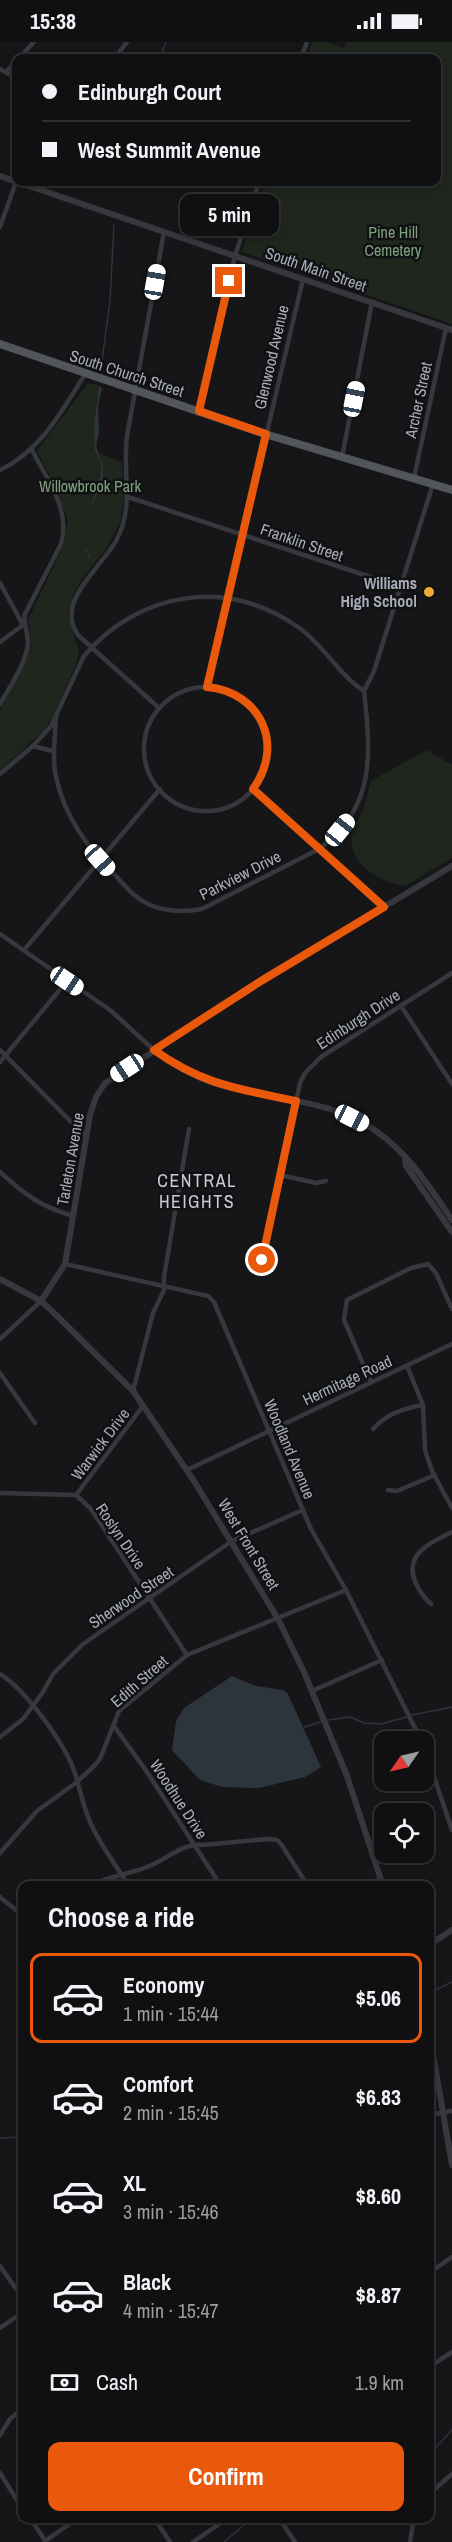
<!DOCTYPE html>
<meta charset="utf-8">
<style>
body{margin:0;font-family:"Archivo Narrow",sans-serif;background:#1e1e20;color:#f1f3f6;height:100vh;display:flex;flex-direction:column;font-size:22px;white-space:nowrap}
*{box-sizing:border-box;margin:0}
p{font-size:20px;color:#9c9d9f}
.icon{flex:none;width:33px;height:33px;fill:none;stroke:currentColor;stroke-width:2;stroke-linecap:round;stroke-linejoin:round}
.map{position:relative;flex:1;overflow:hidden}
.sheet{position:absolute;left:18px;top:1839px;width:416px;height:642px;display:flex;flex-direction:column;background:#101012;border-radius:12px;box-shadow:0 3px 9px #0003,0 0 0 2px #303032}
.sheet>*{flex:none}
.guide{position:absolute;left:12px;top:12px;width:429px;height:132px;border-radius:12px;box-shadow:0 3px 9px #0003,0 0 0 2px #303032;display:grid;align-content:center;height:132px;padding:0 30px;background:#101012}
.needle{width:39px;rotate:236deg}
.fabs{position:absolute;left:374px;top:1689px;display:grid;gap:12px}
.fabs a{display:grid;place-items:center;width:60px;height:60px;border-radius:12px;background:#101012;box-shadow:0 3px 9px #0003,0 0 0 2px #303032;font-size:30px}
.end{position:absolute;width:27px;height:27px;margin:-14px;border:8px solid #ea580c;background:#fff;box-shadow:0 0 0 3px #fff}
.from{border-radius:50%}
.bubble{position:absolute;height:42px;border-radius:12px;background:#101012;box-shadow:0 3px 9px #0003,0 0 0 2px #303032;font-size:20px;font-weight:800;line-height:42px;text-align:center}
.car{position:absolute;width:18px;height:36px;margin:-18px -9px;border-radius:8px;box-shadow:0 0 4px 2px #0007;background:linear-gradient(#fff 24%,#345 0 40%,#fff 0 76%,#345 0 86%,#fff 0)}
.guide b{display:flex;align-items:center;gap:21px;height:57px;font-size:22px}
.guide b+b{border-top:2px solid #303032}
.guide i{width:15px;height:15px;background:#f1f3f6}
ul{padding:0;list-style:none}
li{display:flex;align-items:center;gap:18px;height:90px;margin:0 12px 9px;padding:0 18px;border:3px solid transparent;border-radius:12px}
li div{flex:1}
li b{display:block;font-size:22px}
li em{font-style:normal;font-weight:800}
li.active{border-color:#ea580c}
li>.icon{width:54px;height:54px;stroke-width:1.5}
h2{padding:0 30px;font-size:27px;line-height:72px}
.pay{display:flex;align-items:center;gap:15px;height:66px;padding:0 30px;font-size:22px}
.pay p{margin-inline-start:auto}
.primary-button{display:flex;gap:12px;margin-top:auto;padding:12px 30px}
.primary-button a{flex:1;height:69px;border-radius:12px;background:#ea580c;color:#fff;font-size:24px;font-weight:800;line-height:69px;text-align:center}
.status{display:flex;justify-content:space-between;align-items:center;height:42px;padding:0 30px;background:#101012;direction:ltr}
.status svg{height:16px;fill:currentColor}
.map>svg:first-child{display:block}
.green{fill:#1e261e}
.water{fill:#2c353c}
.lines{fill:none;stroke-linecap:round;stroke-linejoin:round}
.stream{stroke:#2c353c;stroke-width:1.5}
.minor{stroke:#37383d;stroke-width:4.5}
.tertiary{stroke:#37383d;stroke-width:6}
.primary{stroke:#53555c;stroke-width:8}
.route{stroke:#ea580c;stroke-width:8}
.poi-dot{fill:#f3a832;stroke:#111113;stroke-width:2}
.labels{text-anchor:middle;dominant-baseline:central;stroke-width:5;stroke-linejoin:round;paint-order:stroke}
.park-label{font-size:16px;fill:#7ea37f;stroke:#111113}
.street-label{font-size:16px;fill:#a7adb8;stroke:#111113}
.poi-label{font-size:16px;font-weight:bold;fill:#a7adb8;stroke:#111113;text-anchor:end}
.neighbourhood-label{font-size:18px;letter-spacing:1.5px;fill:#c8ccd4;stroke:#111113}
</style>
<div class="status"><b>15:38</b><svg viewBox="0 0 49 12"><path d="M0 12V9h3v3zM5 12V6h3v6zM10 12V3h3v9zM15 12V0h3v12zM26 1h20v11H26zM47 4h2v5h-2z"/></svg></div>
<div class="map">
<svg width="452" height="2500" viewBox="0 0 452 2500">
<rect width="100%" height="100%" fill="#161618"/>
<g class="green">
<path d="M312,0H327L344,6L346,0H452V282L242,210L266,140H436V16H307Z"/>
<path d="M88,341L101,344L95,394L98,411L122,420L124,454L120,481L106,507L84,534L73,553L68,573L79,610L76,623L52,676L44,688L0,729V668L25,621L31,602L28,578L63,504L68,479L56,446L37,409Z"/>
<path d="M427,708L452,723V816L405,844C380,840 348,822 352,793C354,783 360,775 364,766C367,757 368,748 371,739Z"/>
</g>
<g class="water">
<path d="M99,345L102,346L98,364L99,391L96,404L103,426V438L89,470L101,433V422L95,408L94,386Z"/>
<path d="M232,1634L256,1644L283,1648L288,1652L321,1725L305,1735L259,1746L222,1745L200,1738L172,1708L176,1679L184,1666Z"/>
</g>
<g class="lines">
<g class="stream">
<path d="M160,16L166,0"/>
<path d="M126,145L127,140"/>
<path d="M101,326L110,259L114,182"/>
<path d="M86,507L90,516"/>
<path d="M412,1673L452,1665"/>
<path d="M328,1678L350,1675L364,1681L381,1682L407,1675"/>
<path d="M305,1685L323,1679"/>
<path d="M429,1951L452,1940"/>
<path d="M0,2096L22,2095"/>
<path d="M429,2413L452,2388"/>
<path d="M224,2500L252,2476"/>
</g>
<g class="minor">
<path d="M19,16L34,0"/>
<path d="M115,16L127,0"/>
<path d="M301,16L307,0"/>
<path d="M0,27L16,36"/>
<path d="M6,30L16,19"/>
<path d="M0,185L16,140"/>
<path d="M199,369L235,214L259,140"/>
<path d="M342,415L372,260"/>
<path d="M0,428C42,408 62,368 86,331"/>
<path d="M414,436L446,286"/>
<path d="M128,455L401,545"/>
<path d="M0,541L23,583L0,600"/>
<path d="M207,645L303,237"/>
<circle cx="206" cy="707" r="62"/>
<path d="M364,649L374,629L433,442"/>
<path d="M0,662C10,644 26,622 28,601C28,590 23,583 25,572L61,502C71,467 47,438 32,408"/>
<path d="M159,666L79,594C53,561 101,526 116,499C135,465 122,430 127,394L164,190"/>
<path d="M33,704L53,709"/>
<path d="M0,732L33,704L51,684L84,614C139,549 228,535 298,585C323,602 338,632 364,649C371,711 376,766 319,807L202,867C185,870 165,870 148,862C135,856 126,845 117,835C88,806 65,776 56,735C52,715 55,695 56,675"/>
<path d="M253,747L384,865"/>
<path d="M0,892L110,968L154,1008"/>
<path d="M24,908L160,747"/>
<path d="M401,964L452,1042"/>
<path d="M0,1008L87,1096"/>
<path d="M0,1020L67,939"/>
<path d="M0,1130C25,1153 41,1165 74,1174"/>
<path d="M280,1133L316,1141L326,1139"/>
<path d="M262,1218L300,1041L305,1031L321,1015L452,931"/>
<path d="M65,1222L208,1254L214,1260L311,1487L346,1548L422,1700"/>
<path d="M0,1297L41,1259"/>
<path d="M407,1324L423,1363L425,1408L432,1429L452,1466"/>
<path d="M0,1331L35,1381"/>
<path d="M371,1340L344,1278L347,1258L411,1226L428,1222L436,1231L452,1267"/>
<path d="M133,1349L153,1271L164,1248V1235L189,1087"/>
<path d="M373,1387C385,1373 404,1366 423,1363"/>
<path d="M187,1428L452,1302"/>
<path d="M388,1448L397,1449L435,1433"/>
<path d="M0,1451L76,1453L91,1467L187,1613"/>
<path d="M76,1453L143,1364"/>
<path d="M431,1562C420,1552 406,1531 416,1515C423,1503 441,1496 452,1490"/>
<path d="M0,1632C26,1648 65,1702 75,1731C80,1747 83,1764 90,1780C100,1803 116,1823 129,1844"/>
<path d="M312,1649L382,1618"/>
<path d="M114,1684L147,1730L221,1844"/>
<path d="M0,1695L23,1677L43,1650L53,1632L83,1602L232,1499L303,1468"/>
<path d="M423,1702L452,1788"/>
<path d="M0,1811L37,1769L77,1740L94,1724L100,1717L119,1669L187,1613L346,1548"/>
<path d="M89,1844C110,1833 135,1832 156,1821C172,1813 185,1801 203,1803L268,1797L277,1798L281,1802L308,1844"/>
<path d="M370,1844L381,1836"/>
<path d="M0,1855L22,1873"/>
<path d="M18,1924L22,1919"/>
<path d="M429,2073L452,2069"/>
<path d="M0,2224L22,2255"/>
<path d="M429,2231L452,2215"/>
<path d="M0,2286L22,2271"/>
<path d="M429,2325L452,2310"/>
<path d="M0,2393L10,2377L22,2367"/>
<path d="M0,2431L22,2466"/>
<path d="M429,2452L452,2432"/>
<path d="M30,2476L46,2500"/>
<path d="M154,2476L170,2500"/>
<path d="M279,2476L295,2500"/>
<path d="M45,2499L78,2476"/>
<path d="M193,2500L228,2476"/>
<path d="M410,2500L414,2476"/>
</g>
<g class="tertiary">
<path d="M0,134L452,288"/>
<path d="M154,1008C173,1022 192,1034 214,1041C268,1059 328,1055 376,1089C409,1112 429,1144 452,1178"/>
<path d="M405,1115L406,1124L452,1190"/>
<path d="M0,1237L41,1259L51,1268L133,1349L194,1439L278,1577L304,1630L347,1734L383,1844"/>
<path d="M41,1259L65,1222L90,1073L96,1055L105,1041L261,939L452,824"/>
<path d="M429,1903L452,1888"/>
<path d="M429,1989L452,2123"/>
</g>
<path class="primary" d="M0,302L265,392L452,448"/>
</g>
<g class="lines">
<path class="route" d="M229,239L199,369L266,392L207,645C261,650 285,703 253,747L384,865L261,939L154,1008C203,1043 239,1047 296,1059L262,1218"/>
</g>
<circle class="poi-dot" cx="429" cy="550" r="6"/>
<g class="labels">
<g class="park-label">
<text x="393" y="190">Pine Hill<tspan x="393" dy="18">Cemetery</tspan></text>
<text x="90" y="444">Willowbrook Park</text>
</g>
<g class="street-label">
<text transform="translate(316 227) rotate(19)">South Main Street</text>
<text transform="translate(271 315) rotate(-77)">Glenwood Avenue</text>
<text transform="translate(127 331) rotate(18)">South Church Street</text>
<text transform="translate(418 358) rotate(-78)">Archer Street</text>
<text transform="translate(302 500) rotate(19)">Franklin Street</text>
<text transform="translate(240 833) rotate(-27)">Parkview Drive</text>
<text transform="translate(358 977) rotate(-33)">Edinburgh Drive</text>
<text transform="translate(70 1117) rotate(-80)">Tarleton Avenue</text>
<text transform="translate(347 1338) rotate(-25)">Hermitage Road</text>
<text transform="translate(100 1402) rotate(-53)">Warwick Drive</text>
<text transform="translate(290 1407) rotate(67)">Woodland Avenue</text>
<text transform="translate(121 1494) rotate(56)">Roslyn Drive</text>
<text transform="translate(249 1502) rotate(59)">West Front Street</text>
<text transform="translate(131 1555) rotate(-34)">Sherwood Street</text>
<text transform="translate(139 1639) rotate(-41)">Edith Street</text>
<text transform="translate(179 1757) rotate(57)">Woodhue Drive</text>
</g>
<g class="poi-label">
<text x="417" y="541">Williams<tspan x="417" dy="18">High School</tspan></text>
</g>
<g class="neighbourhood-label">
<text x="197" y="1138">CENTRAL<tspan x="197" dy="21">HEIGHTS</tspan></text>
</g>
</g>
</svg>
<div class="fabs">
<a><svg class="needle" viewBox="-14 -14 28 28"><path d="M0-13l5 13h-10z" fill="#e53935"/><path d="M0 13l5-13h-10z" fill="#9c9d9f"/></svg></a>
<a><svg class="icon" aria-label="locate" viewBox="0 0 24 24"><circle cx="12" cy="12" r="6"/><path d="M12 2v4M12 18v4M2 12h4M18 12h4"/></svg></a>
</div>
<i class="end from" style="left:262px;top:1218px"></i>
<i class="end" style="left:229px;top:239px"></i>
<div class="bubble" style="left:180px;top:152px;width:99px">5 min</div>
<i class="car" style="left:155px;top:240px;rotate:10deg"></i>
<i class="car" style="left:354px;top:357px;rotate:11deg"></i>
<i class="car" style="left:340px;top:788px;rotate:39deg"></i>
<i class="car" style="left:100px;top:818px;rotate:138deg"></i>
<i class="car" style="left:67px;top:939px;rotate:124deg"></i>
<i class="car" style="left:127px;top:1026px;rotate:237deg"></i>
<i class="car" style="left:352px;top:1076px;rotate:117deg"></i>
<div class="guide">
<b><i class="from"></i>Edinburgh Court</b>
<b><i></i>West Summit Avenue</b>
</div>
<section class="sheet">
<h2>Choose a ride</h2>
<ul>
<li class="active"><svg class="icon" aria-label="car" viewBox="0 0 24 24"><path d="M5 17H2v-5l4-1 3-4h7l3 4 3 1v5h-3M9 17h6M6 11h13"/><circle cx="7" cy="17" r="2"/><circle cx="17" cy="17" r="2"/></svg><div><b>Economy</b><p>1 min · 15:44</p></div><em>$5.06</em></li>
<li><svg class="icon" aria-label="car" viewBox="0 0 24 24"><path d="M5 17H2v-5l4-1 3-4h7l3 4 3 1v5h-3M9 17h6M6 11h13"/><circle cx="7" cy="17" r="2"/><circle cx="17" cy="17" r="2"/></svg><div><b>Comfort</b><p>2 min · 15:45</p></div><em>$6.83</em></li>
<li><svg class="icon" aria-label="car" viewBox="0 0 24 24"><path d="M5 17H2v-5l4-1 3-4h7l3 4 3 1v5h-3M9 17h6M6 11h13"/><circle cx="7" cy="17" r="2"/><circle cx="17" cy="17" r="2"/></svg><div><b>XL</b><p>3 min · 15:46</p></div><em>$8.60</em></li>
<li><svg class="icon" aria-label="car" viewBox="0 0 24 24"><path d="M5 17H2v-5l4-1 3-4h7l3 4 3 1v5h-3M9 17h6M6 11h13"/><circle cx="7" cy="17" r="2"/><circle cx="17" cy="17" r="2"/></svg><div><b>Black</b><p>4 min · 15:47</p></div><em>$8.87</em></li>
</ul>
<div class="pay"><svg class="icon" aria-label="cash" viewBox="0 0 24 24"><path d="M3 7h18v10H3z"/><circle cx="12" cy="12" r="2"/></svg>Cash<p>1.9 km</p></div>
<div class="primary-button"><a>Confirm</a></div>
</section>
</div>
